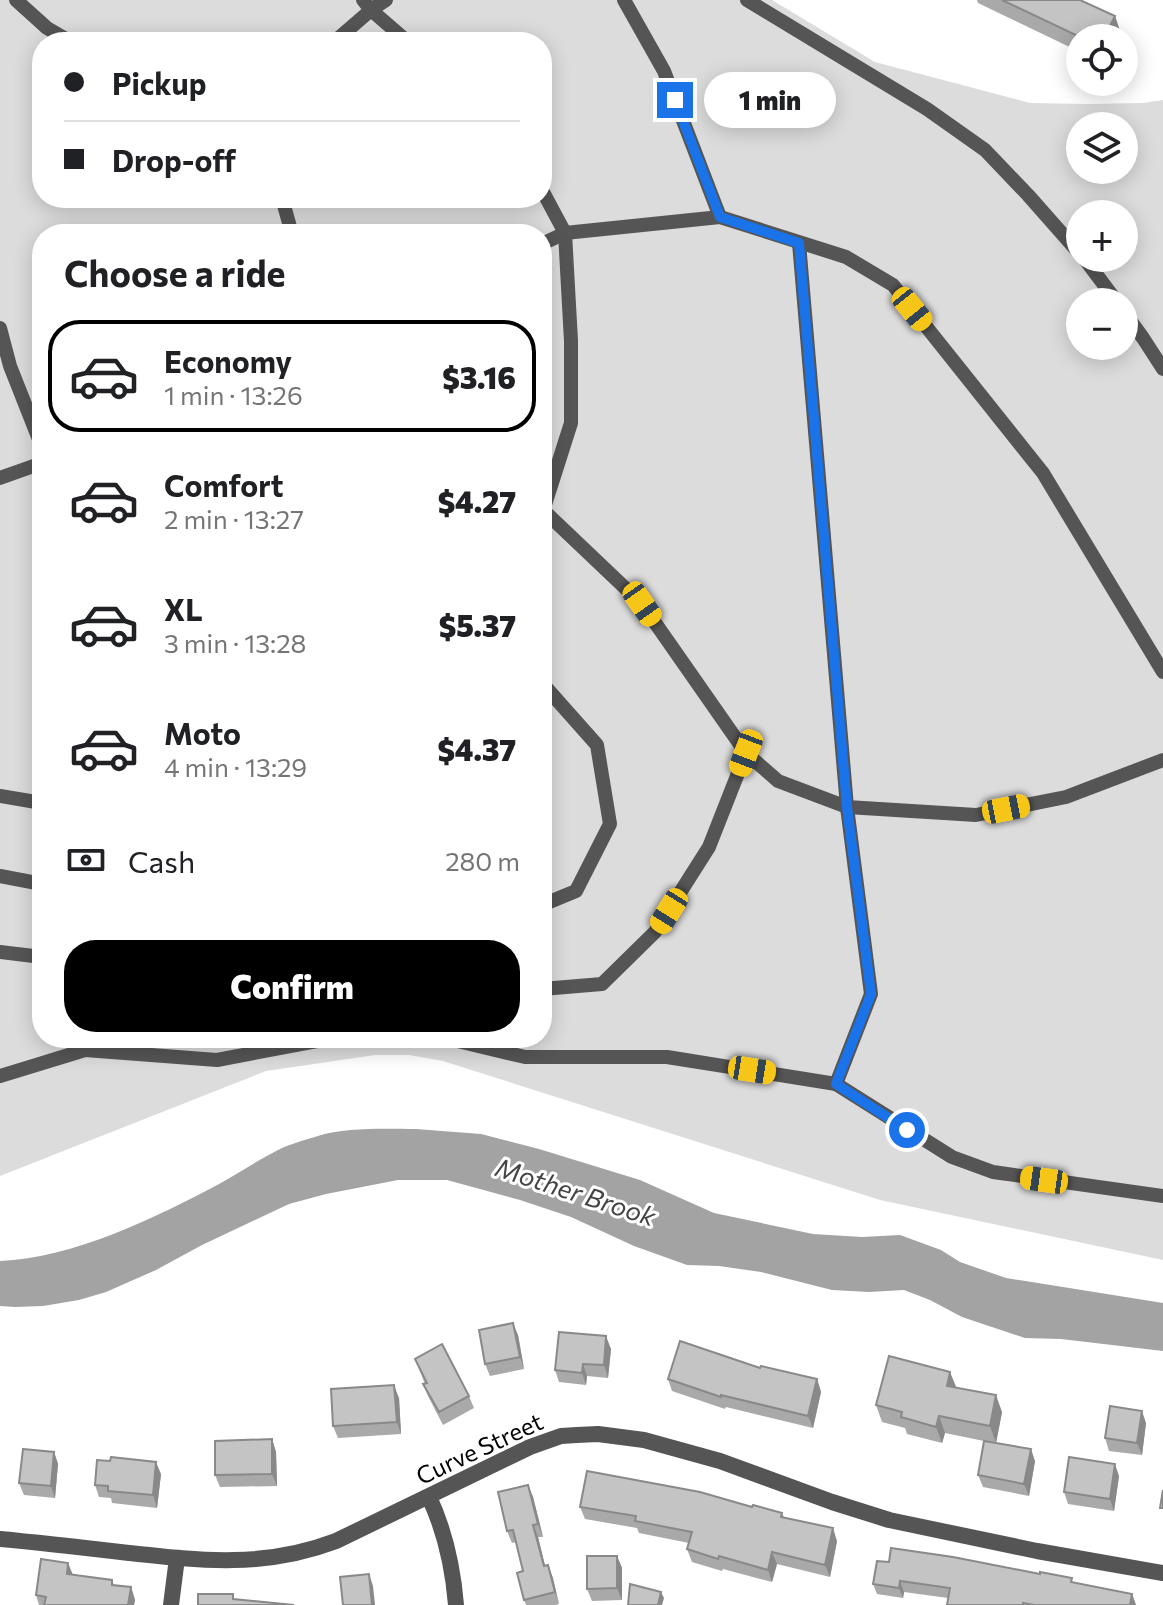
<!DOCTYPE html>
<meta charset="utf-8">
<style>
body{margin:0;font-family:Commissioner,sans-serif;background:#f6f6f6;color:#202124;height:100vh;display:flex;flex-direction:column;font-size:30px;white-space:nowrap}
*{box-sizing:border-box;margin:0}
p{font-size:26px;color:#757577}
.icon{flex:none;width:44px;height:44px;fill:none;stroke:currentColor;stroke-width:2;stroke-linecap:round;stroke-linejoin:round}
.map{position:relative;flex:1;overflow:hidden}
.panel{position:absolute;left:32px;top:224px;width:520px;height:824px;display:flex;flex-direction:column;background:#fff;border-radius:32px;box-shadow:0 4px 20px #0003}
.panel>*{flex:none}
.banner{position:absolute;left:32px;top:32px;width:520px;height:176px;border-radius:32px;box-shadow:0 4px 20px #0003;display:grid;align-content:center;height:176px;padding:0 32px;background:#fff}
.fabs{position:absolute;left:1066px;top:24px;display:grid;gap:16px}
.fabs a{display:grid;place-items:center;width:72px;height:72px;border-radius:50%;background:#fff;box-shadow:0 4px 20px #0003;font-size:40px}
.end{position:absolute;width:36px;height:36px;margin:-18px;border:10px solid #1a73e8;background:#fff;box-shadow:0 0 0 4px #fff}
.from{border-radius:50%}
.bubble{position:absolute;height:56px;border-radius:28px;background:#fff;box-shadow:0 4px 20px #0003;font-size:26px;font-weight:800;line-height:56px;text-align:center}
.car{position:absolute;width:24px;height:48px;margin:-24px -12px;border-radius:10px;box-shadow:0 0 6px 2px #0007;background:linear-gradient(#f5c518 24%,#345 0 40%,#f5c518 0 76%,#345 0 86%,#f5c518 0)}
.banner b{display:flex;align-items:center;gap:28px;height:76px;font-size:30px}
.banner b+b{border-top:2px solid #e0e0e0}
.banner i{width:20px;height:20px;background:#202124}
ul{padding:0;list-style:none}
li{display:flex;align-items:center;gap:24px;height:112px;margin:0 16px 12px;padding:0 16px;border:4px solid transparent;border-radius:32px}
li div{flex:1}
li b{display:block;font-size:30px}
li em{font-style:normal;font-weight:800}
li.selected{border-color:#000}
li>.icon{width:72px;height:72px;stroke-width:1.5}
h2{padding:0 32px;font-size:36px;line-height:96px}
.pay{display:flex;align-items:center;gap:20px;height:88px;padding:0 32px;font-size:30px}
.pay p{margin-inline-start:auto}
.cta{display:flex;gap:16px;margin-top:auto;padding:16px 32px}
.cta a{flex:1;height:92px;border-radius:32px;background:#000;color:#fff;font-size:32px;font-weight:800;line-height:92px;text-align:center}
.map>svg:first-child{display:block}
.green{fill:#dcdcdc;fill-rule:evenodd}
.water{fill:#a3a3a3}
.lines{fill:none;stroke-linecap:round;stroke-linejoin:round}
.lane{stroke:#555;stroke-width:14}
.street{stroke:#555;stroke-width:16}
.wall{fill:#a9a9a9}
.shaded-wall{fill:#898989}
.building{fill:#c4c4c4;stroke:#898989;stroke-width:2}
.route{stroke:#1a73e8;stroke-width:10}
.labels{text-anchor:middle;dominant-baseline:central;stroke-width:6;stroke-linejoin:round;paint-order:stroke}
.street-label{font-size:24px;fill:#000;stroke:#fff}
.water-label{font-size:26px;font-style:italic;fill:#444;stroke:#fff}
</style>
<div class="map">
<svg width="1163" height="1605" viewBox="0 0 1163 1605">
<rect width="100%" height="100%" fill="#fff"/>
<path class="green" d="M0,0H772L875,62L1030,103L1089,104L1143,103L1163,100V1260L880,1200L443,1061L409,1055H375L266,1071L0,1176ZM42,42H542V198H42ZM1080,126H1124V170H1080ZM1080,214H1124V258H1080ZM42,234H542V1038H42ZM1080,302H1124V346H1080Z"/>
<path class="water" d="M416,1129L481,1134L539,1149L640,1180L714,1213L813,1234L862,1237L900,1235L941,1250L960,1262L1006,1278L1163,1303V1351L1061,1339L1025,1338L962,1317L930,1300L904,1290L869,1292L832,1290L761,1272L719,1266L687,1265L634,1246L571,1217L520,1200L447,1180H398L326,1194L289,1204L202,1245L156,1270L106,1292L79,1300L43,1306L15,1307L0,1306V1261C73,1258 155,1218 219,1184C239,1173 258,1160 278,1150C290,1144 305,1140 318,1136C346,1127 387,1129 416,1129Z"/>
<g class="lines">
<g class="lane">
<path d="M16,0L47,28L71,42"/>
<path d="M363,0L371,10L408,42"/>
<path d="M624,0L664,71L720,217"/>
<path d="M747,0L927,109L985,150L1028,195L1080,254"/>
<path d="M334,42L371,10L386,0"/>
<path d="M542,190L565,233L571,341V423L542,514"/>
<path d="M282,198L292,234"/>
<path d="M799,243L847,807L871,994L836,1084L952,1157L993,1172L1163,1196"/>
<path d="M542,244L565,233L720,217L846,257L893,285L1043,473L1163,672"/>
<path d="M1084,258L1117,302"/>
<path d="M1124,312L1143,338L1163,369"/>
<path d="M0,328L10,366L42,447"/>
<path d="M0,478L42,463"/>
<path d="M542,509L642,604L746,753L709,847L655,932L602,984L542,989"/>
<path d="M542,683L597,745L610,824L576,891L542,905"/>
<path d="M746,753L778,781L847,807L976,815L1066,797L1163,760"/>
<path d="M0,796L42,803"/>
<path d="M0,876L42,884"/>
<path d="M0,952L42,957"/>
<path d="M445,1038L525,1057H667L836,1084"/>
<path d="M85,1050L217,1060L333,1038"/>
<path d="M0,1076L85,1050L90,1038"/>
</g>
<g class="street">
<path d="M429,1497C445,1531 453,1568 456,1605"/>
<path d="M0,1539C43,1543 86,1548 129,1553C202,1561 265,1568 336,1541L530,1447L561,1436L577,1435L598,1434L644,1440L720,1461L832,1502L889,1520L1037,1551L1163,1573"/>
<path d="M171,1605L177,1558"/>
</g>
</g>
<g class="wall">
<path d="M977,0H1080L1115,16L1121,34L1120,38H1080V52L978,3Z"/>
<path d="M518,1335L524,1369L490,1376L485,1364Z"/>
<path d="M611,1349L608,1378L587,1376L586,1385L559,1382L555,1370Z"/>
<path d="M415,1359L469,1396L474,1408L443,1425L428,1396L423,1384H425Z"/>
<path d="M760,1368L817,1379L821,1392L813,1428L726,1407L725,1409L672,1391L668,1379Z"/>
<path d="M956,1387L1002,1412L996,1443L1035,1461L1029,1496L983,1487L978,1475L984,1441L945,1433L942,1443L907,1434L905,1428L882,1422L876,1405Z"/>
<path d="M399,1398L401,1434L338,1438L333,1426Z"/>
<path d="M1146,1423L1142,1455L1109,1451L1105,1438Z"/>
<path d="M272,1439L276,1452L277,1486L220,1487L215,1475Z"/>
<path d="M54,1452L58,1464L55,1498L24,1495L19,1483Z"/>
<path d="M161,1474L157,1508L112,1503L111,1498L99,1497L95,1485Z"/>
<path d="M1119,1476L1114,1511L1068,1504L1064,1492Z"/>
<path d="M528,1485L533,1497L543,1537H538L545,1566L548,1565L559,1604L556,1605H526L524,1600L523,1571L516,1542L512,1543L507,1531Z"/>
<path d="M580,1507H752L782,1513L784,1517L837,1541L830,1577L777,1564L772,1582L723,1569L722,1571L692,1562L687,1549L689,1543L639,1533L637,1528L585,1519Z"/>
<path d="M617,1556L622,1568V1600L592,1601L587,1589Z"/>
<path d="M889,1562L1073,1583L1132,1594L1136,1605H947L948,1598L904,1592L903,1598L877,1594L873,1584Z"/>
<path d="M73,1575L112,1580L114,1585L131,1587L135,1600L134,1605H39L36,1595Z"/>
</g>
<g class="shaded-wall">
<path d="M1115,16L1121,34L1120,38H1104Z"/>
<path d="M513,1323L518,1335L524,1369L520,1357Z"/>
<path d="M606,1336L611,1349L608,1378L604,1365Z"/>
<path d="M583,1364L587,1376L586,1385L582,1373Z"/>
<path d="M950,1372L957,1389L947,1386Z"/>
<path d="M817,1379L821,1392L813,1428L808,1416Z"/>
<path d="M394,1385L399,1398L401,1434L397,1422Z"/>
<path d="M996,1395L1002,1412L996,1443L990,1426Z"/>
<path d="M1142,1411L1146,1423L1142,1455L1137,1443Z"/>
<path d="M939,1416L945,1433L942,1443L936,1427Z"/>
<path d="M272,1439L276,1452L277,1486L272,1474Z"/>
<path d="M1031,1449L1035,1461L1029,1496L1024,1484Z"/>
<path d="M54,1452L58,1464L55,1498L51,1486Z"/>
<path d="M156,1462L161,1474L157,1508L153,1495Z"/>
<path d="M1115,1464L1119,1476L1114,1511L1110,1499Z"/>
<path d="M528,1485L533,1497L543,1537L538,1524Z"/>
<path d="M533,1525L538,1537L548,1578L544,1566Z"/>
<path d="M833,1528L837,1541L830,1577L825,1565Z"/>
<path d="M772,1552L777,1564L772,1582L768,1570Z"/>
<path d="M617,1556L622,1568V1600L617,1588Z"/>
<path d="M68,1563L73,1575L67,1574Z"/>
<path d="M548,1565L553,1578L559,1604L555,1592Z"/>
<path d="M369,1574L373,1586L375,1605H372Z"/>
<path d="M900,1581L904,1592L903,1598L899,1588Z"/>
<path d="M131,1587L135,1600L134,1605H128Z"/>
<path d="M661,1592L664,1598L662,1605H658Z"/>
<path d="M1132,1594L1136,1605H1130Z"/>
</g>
<g class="building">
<path d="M1002,0H1080L1115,16L1104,38H1082Z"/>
<path d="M513,1323L520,1357L485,1364L479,1330Z"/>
<path d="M559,1332L606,1336L604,1365L583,1364L582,1373L555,1370Z"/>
<path d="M680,1341L760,1368L761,1366L817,1379L808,1416L721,1395V1397L668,1379Z"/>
<path d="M442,1344L469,1396L439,1412L423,1384L427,1383L415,1359Z"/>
<path d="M889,1356L950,1372L947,1386L996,1395L990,1426L939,1416L936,1427L901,1417L902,1412L876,1405Z"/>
<path d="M394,1385L397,1422L333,1426L331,1389Z"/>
<path d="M1110,1406L1142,1411L1137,1443L1105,1438Z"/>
<path d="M272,1439V1474L215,1475V1441Z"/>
<path d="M984,1441L1031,1449L1024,1484L978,1475Z"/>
<path d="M23,1449L54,1452L51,1486L19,1483Z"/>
<path d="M111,1457L156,1462L153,1495L108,1491V1486L95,1485L97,1460L110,1461Z"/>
<path d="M1069,1457L1115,1464L1110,1499L1064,1492Z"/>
<path d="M587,1471L700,1492L752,1507L753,1505L782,1513L781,1517L833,1528L825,1565L772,1552L768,1570L719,1556L718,1559L687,1549L692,1532L635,1521L636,1516L580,1507Z"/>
<path d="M528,1485L538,1524L533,1525L544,1566L548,1565L555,1592L524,1600L517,1573L523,1571L513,1530L507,1531L498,1492Z"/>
<path d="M1163,1490V1508H1160Z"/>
<path d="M891,1548L953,1557L1040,1574V1572L1072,1578L1071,1582L1132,1594L1130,1605H1034L1023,1603V1605H947L950,1588L900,1581L899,1588L873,1584L877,1561L889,1562Z"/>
<path d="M587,1556H617V1588L587,1589Z"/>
<path d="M41,1559L68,1563L67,1574L112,1580V1585L131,1587L128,1605H44L46,1597L36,1595Z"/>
<path d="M369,1574L372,1605H343L340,1577Z"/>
<path d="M630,1584L661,1592L658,1605H628Z"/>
<path d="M198,1594H233V1599L294,1605H198Z"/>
</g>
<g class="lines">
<path class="route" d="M675,100L720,217L799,243L847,807L871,994L836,1084L907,1130"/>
</g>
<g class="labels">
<g class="street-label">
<text transform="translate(479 1448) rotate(-25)">Curve Street</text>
</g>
<g class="water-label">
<text transform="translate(576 1191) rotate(18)">Mother Brook</text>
</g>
</g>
</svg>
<div class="fabs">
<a><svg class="icon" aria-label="locate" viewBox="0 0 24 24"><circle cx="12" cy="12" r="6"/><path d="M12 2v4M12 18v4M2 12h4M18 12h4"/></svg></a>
<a><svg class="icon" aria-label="layers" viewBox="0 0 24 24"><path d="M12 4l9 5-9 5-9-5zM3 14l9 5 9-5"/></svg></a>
<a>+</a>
<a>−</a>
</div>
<i class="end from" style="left:907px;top:1130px"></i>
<i class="end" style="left:675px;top:100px"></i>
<div class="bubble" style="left:704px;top:72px;width:132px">1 min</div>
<i class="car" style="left:912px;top:309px;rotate:141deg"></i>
<i class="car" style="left:642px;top:604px;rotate:145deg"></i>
<i class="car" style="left:746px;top:753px;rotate:201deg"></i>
<i class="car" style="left:1006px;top:809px;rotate:79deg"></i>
<i class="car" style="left:669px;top:911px;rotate:212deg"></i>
<i class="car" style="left:752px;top:1070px;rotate:99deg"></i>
<i class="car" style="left:1044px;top:1180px;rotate:278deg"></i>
<div class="banner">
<b><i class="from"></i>Pickup</b>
<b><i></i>Drop-off</b>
</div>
<section class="panel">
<h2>Choose a ride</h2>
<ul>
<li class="selected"><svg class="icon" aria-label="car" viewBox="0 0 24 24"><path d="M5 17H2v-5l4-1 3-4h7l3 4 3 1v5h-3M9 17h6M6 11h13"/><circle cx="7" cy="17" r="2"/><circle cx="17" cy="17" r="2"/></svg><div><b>Economy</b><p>1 min · 13:26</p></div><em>$3.16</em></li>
<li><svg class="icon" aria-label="car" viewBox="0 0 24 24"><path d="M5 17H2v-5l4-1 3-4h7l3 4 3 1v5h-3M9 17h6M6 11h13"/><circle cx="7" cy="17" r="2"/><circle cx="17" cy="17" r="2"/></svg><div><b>Comfort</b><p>2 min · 13:27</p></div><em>$4.27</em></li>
<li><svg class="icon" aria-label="car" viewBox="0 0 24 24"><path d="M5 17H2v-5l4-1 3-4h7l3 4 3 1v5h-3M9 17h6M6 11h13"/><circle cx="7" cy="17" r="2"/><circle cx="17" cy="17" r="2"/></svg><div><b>XL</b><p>3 min · 13:28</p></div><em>$5.37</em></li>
<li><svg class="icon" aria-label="car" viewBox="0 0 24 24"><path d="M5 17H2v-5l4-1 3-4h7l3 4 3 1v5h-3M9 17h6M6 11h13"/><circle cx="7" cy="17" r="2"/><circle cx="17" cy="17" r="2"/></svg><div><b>Moto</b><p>4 min · 13:29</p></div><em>$4.37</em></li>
</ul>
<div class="pay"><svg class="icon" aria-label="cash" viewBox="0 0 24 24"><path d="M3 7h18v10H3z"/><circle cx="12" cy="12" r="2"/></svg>Cash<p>280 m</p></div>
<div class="cta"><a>Confirm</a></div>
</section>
</div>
